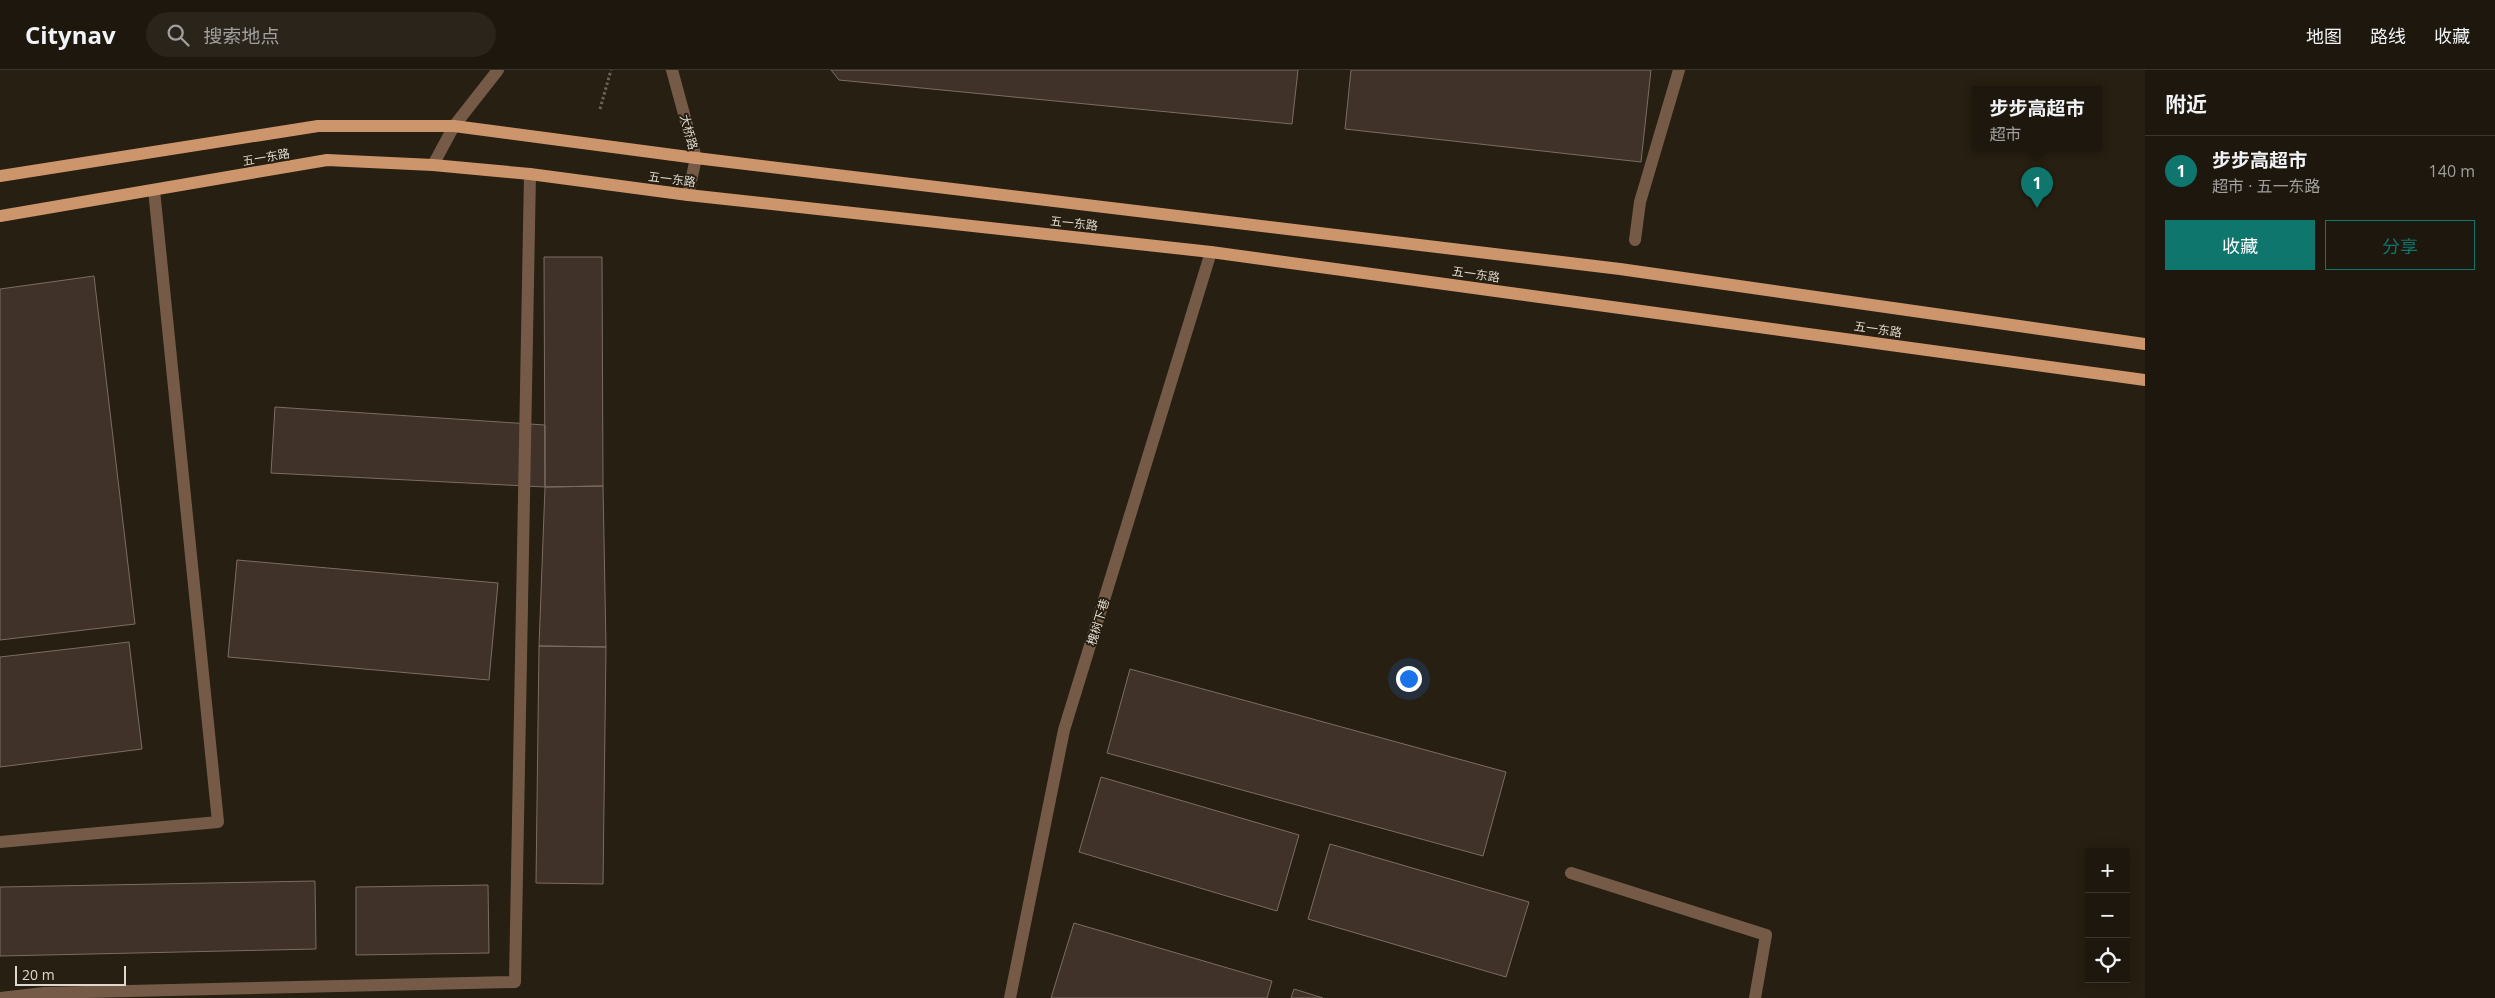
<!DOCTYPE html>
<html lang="zh">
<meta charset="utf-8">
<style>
:root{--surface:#1d170d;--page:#2a241b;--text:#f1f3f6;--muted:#a09f9d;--line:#3b362e;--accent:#0f766e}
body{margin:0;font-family:"Open Sans","Noto Sans SC",sans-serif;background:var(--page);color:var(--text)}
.controls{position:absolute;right:15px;bottom:15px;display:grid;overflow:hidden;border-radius:0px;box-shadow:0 2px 12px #0003}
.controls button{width:45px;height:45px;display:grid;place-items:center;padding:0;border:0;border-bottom:1px solid var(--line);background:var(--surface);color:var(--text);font:25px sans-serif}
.scale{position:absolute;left:15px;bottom:12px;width:111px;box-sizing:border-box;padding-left:5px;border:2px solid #ded9d0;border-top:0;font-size:14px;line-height:18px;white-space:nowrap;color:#ded9d0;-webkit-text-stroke:4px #271f11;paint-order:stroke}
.you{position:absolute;left:1408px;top:608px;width:18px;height:18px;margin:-12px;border:4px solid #fff;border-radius:50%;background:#1a73e8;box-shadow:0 0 0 8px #1a73e833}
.badge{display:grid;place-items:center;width:32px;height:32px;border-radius:50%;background:var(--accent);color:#fff;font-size:16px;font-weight:700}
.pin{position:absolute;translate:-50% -41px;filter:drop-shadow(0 1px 2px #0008)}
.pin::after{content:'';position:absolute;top:26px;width:18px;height:15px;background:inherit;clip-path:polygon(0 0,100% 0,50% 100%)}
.popup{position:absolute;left:1972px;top:16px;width:130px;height:65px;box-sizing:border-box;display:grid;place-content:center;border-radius:0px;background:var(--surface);filter:drop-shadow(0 1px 4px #0005);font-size:16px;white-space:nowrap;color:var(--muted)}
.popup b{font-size:19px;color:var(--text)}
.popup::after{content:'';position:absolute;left:50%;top:100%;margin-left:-10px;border:10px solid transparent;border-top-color:var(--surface)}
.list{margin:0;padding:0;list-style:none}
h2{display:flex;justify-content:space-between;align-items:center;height:65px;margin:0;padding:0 20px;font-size:21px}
h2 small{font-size:16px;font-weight:400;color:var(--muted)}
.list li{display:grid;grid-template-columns:32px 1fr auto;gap:15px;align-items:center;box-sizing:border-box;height:70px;padding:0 20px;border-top:1px solid var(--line)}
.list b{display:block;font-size:19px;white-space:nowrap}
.list p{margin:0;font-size:16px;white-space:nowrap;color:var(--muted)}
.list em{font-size:16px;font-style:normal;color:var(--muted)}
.actions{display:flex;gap:10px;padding:15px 20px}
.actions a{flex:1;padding:11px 0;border:1px solid var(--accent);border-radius:0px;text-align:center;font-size:18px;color:var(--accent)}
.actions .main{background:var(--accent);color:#fff}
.icon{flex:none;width:28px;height:28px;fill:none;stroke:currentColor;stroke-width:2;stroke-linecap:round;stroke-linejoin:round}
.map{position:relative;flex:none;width:2145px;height:928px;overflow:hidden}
header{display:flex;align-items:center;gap:30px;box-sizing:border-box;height:70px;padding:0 25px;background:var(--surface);border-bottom:1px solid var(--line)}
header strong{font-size:24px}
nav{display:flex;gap:28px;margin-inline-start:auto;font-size:18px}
.search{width:350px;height:45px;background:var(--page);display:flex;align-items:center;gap:12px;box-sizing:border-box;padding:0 18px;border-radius:28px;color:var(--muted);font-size:19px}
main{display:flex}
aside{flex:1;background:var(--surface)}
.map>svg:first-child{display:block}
</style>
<header>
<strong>Citynav</strong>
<div class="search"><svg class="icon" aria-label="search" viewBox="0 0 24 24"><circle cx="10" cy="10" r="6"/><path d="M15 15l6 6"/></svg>搜索地点</div>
<nav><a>地图</a><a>路线</a><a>收藏</a></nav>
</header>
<main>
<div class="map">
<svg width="2145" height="928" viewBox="0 0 2145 928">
<rect width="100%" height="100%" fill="#271f11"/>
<!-- building -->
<path fill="#403228" stroke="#7d6c61" d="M831,0H1298L1292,54L839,10Z
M1351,0H1651L1641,92L1345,59Z
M544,187H602L603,416L545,417Z
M94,206L135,554L0,570V219Z
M275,337L545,355V417L271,403Z
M603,416L606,577L539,576L545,417Z
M237,490L498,513L489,610L228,587Z
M129,572L142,679L0,697V587Z
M539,576L606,577L603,814L536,813Z
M1130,599L1506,702L1483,786L1107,683Z
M1101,707L1299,765L1277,841L1079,782Z
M1330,774L1529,832L1506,907L1308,849Z
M315,811L316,879L0,886V817Z
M488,815L489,883L356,885V817Z
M1074,853L1272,911L1267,928H1051Z
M1294,919L1323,928H1291Z"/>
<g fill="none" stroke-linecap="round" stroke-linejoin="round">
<!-- path -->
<path stroke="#6b6458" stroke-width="3" stroke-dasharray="2.5 2.5" stroke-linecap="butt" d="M600,39L611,0"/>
<!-- minor -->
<path stroke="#755b47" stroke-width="12" d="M672,0L696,88L688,125
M433,95L454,56L498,0
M1635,170L1640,132L1679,0
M0,772L218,752L154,120
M1571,803L1766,865L1755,928
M0,928L44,923L515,912L530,104
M1010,928L1064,660L1211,182"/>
<!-- major -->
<path stroke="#cc956c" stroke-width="12" d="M0,106L318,56H454L696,88L1620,199L2145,274
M0,146L327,90L433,95L530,104L688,125L1211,182L2145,310"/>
</g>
<g text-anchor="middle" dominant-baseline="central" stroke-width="4" stroke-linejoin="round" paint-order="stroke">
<!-- street labels -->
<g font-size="12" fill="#ded9d0" stroke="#271f11">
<text transform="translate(689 62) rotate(75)">大桥路</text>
<text transform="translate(266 87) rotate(-10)">五一东路</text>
<text transform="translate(672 109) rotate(7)">五一东路</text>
<text transform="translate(1074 153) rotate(6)">五一东路</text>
<text transform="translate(1476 204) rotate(8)">五一东路</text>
<text transform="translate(1878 259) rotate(8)">五一东路</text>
<text transform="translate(1098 552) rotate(-73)">槐树下巷</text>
</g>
</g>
</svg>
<div class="controls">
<button>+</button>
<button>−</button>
<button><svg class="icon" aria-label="locate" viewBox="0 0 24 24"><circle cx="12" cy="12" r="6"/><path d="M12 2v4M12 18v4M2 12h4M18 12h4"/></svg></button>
</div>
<div class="scale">20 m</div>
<div class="you"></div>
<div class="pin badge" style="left:2037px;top:138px">1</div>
<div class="popup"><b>步步高超市</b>超市</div>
</div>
<aside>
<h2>附近<small></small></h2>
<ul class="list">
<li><span class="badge">1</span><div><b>步步高超市</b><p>超市 · 五一东路</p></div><em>140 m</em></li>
</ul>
<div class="actions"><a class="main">收藏</a><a>分享</a></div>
</aside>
</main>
